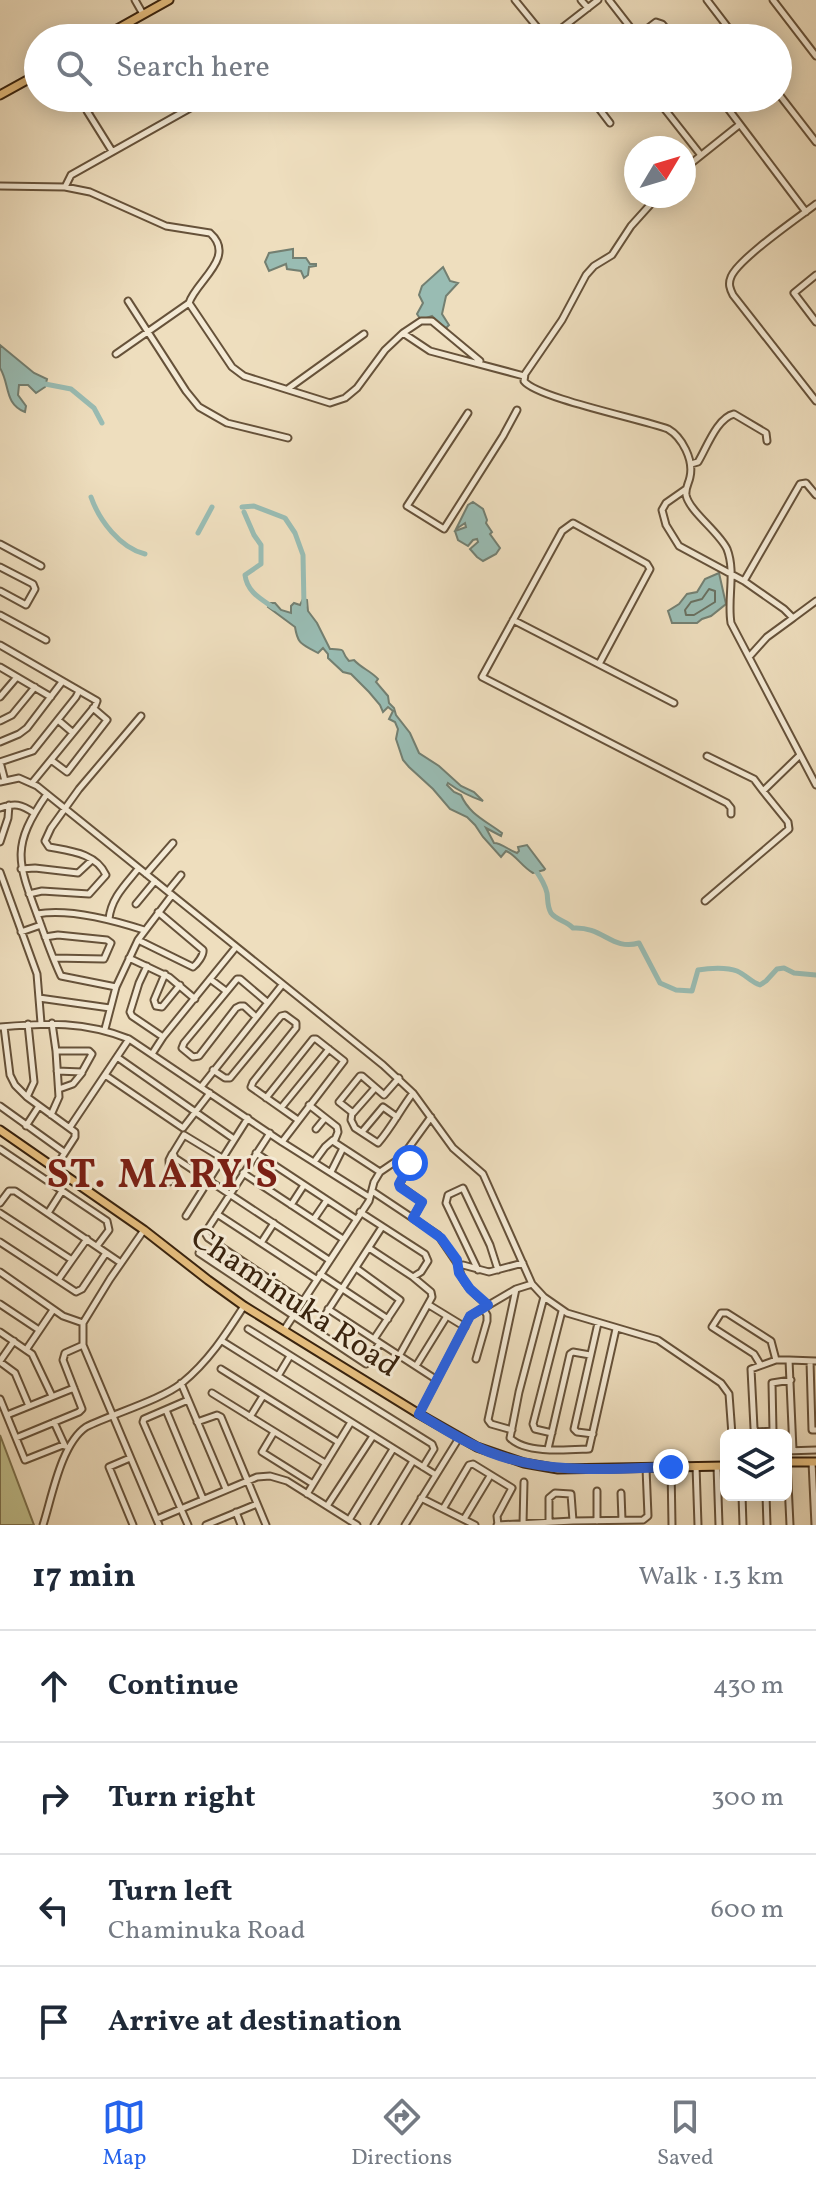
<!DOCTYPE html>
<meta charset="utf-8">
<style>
:root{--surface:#fff;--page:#f6f6f7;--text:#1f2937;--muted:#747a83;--line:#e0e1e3;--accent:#2563eb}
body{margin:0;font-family:Vollkorn,serif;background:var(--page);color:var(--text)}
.controls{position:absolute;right:24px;bottom:24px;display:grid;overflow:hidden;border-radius:12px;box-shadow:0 4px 20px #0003}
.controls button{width:72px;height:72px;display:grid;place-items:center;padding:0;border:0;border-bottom:2px solid var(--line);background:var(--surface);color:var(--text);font:40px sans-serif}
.compass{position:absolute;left:624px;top:136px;width:72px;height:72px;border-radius:50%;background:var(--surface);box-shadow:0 4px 20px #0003;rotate:52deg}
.stop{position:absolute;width:24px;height:24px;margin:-18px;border:6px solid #2563eb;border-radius:50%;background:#fff}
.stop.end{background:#2563eb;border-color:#fff;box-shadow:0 2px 8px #0008}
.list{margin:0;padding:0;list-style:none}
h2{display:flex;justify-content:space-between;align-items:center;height:104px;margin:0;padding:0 32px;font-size:34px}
h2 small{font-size:26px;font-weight:400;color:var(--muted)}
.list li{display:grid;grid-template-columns:52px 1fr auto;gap:24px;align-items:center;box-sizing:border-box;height:112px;padding:0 32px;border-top:2px solid var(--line)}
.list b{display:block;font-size:30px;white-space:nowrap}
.list p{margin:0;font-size:26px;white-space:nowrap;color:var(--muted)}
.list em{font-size:26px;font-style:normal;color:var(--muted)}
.icon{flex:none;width:44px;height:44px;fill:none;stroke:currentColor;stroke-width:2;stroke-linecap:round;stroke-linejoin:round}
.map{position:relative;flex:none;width:816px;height:1525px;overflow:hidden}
.search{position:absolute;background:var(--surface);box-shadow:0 4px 20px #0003;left:24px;right:24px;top:24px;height:88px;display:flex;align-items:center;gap:20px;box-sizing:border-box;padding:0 28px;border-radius:44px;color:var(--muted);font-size:30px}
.sheet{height:552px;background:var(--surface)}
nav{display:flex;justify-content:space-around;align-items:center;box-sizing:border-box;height:112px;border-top:2px solid var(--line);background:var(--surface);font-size:22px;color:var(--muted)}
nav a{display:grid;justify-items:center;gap:4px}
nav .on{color:var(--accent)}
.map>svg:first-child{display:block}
</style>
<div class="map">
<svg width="816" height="1525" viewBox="0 0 816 1525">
<rect width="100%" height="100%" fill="#eedebe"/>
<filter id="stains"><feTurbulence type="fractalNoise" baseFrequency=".0025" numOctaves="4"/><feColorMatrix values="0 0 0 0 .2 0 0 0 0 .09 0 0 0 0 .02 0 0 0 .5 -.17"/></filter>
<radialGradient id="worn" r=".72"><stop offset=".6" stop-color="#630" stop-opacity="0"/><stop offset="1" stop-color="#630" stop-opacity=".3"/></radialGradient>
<!-- green -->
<path fill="#c0bf8c" stroke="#7c714d" stroke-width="2" d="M0,1435L34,1525H0Z"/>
<!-- water -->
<path fill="#99bcb3" stroke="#737f71" stroke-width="2" d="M293,249V258H306L310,264H316V266L309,267L308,275L304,278L301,271L287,269L286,264L269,271L265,262L269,253Z
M443,267L450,281L458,283L446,296L442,314L449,325L445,329L432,316L421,320L417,314L423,303L419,295L422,286Z
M0,345L34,373L47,379L45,387L36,393L28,385H19L18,395L26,406L25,412C4,404 10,384 0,368Z
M473,502L483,509L487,520L486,523L492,532L490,534L500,548L496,554L483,561L477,557L470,549L478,542L477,539L473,540L468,546L458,540L455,531L466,527L465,523L456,529L468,505Z
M719,573L726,604L711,616L702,619L697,623H672L668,611L679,604L687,594L697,592L705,579Z
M303,599L307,600L308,611L317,623L330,649C350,650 338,649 349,661L354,660C361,668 371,671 378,679L376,682L388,696L389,703L394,708L396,715L410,733L419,753L439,766L461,786L474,792L483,801C471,797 459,791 448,783L447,785L454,792L461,795C469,814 486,821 502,833L501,836L486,828L494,843C502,843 508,850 517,853L519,851L518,847L527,845L545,869L544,870L533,873C522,867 515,854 506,851L501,857L483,837L475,825L467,817L450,809L433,789L409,767L403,760L396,739L398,729L395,722L389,719L393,711L388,707L383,712L380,705L369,692L351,674L343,672L328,658V654L323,648L318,653C303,644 298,646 295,627L268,607L270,603H275L281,610L291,613V606L294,603L300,605Z"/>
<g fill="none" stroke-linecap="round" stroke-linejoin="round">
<!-- shore -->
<path stroke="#697060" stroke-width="2" d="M709,589L715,591V602L694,615H686L685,610L691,602L702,599Z"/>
<!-- river -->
<path stroke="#99bcb3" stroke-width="5" d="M40,383L71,389L94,408L102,423
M91,497C99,520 120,548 145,554
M242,507L254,506L285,518L295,533L303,555L304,606
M244,512L254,535L261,545V564L245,575C247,592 261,599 274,608
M198,533L212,507
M534,868C539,875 545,884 547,893C548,899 547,906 551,913C556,920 567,921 573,928C603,926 612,951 639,943L660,983L676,990L692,991L698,970C709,968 727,967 737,971C746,975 751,982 760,985L766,981L777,969L784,968L794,973L816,975"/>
<defs>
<path id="minor" d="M135,0L143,14
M515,0L546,38
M581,0L588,8
M609,0L637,36
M707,0L736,38
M773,0L816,56
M549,38L598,0
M635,38L656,22L662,24L674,38
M778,93L816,142
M109,98L87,111L112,151
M591,98L610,123
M656,98L700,154
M720,98L806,212
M684,169L739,125
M0,186L65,187L90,192L166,226L210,233C237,257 196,281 189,303L232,367L244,376L330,403L345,398L357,388L385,350L403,333L430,351L524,376
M65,187L71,175L208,98
M658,196L631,226L612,255L594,266L586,275L562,320L525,374L524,381C537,398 641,419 668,429C682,437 694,460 690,477C689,483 685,488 686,495C689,511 719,532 727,549C736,572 727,599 731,623L816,785
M816,204C798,218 738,259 731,277C728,284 730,289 733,295L816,401
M816,275L794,293L816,322
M128,301L186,391L199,407L227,423L288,438
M403,333L421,321H432L480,361
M116,354L189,303
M289,388L364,334
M468,413L407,506L444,529L503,436L517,410
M691,464L698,462C707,447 717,418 734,414L766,433L767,441
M686,489L666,503L662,510L666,525L679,546L744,581L784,609L793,618L816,601
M0,544L41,566
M0,567L33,584L35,589L26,605L0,591
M744,581L800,484L806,483L816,495
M0,615L46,640
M513,620L674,703
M0,645L97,701L95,706L32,783
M749,657L767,637L793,618
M599,664L650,569L647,564L573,523L562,531L482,677L727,803L731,808V814
M0,667L51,697
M0,697L17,677
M58,720L72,732
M0,721L12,715L35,687
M0,742L19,734L27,728L62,682
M707,756L754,779L763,791
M51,760L67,772L107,720L93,708
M0,762L33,751L76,697L79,691
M0,762L5,781
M0,782L19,778L37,786L383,1065L413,1093L453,1148L483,1174L532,1284L516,1289L470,1316L419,1414
M47,794C11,846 17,861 38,917C45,936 52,957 61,976L116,987
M0,808C15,803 21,804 34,813
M0,842L8,818L9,805
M21,869L35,868L78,873L92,860
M0,872L37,974L41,1023
M146,874L173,843
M168,891L181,875
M29,894L42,891L89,894L106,875C96,853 70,851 49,847L45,841L51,828L79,789L141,716
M705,901L789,829L788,822L763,791L799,756
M136,904L155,881
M37,914C70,908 113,920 144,930
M109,919C111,898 126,884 138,869
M21,932L41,925
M45,937L58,935L107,940L111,943L104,959L54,958
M138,940L193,967C197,964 204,955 203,950L158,912
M129,958L169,977L195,999
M147,966L139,983L130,1012L132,1016L163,1037
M165,974L154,1000L156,1006L162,1007L180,985
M210,979L226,991
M39,998L110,1008
M256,1017L244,1006H240L236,1008L199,1056L193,1057L182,1048L184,1043L237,979H240L267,1002
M0,1027C47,1023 84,1021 129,1039L282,1142L369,1197
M4,1027L10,1075L15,1085L27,1097L75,1132V1137L55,1168
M105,1029L116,987L138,940L172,895
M56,1051H89L92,1054L82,1072L57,1071
M152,1054L163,1037L236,947
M117,1057L234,1139
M213,1070L225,1078H230L281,1016L285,1015L296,1023V1028L253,1082L251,1087L298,1120
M105,1075L183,1128L210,1093
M201,1087L282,985
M375,1088L353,1113L339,1102L360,1076H362L384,1095L399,1078
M59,1089L73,1084L82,1073
M27,1097L34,1082L28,1024
M266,1098L313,1039H316L344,1061L282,1142
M309,1105L337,1127L338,1132L334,1142L380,1172
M0,1106L64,1152
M281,1108L329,1049
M352,1113L351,1120L355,1128L378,1143C392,1127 400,1110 413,1093
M51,1115L59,1097L56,1051L52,1023
M26,1126L39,1106
M70,1127L129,1039
M316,1129L325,1118
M362,1132L383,1107L397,1117
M270,1133L205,1233L208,1238L302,1301
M0,1149L107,1221L109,1230L97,1246
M256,1153L356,1219
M402,1157L410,1165L400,1183V1186L422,1202L413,1218
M222,1158L184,1135L173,1153L175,1158L329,1260
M314,1162L325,1147L333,1140
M331,1172L343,1148
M243,1173L343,1239
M170,1182L169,1160L172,1154
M372,1191L438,1235L459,1266
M0,1203L9,1191H15L121,1263
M291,1205L304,1185
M360,1212L425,1254L428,1261L421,1272L413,1277L369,1248
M0,1213L72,1260L87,1239
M48,1213L62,1191
M217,1214L316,1279
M186,1216L248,1118
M314,1219L327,1200
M144,1230L110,1279L83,1323V1345L159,1525
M0,1242L76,1292L82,1289L106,1253
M261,1243L274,1223
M199,1253L366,1364L380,1343L328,1309
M356,1268L400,1300L374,1339
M478,1270L446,1203L448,1195L463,1188L490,1245L498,1270
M0,1272L63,1316L83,1323
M320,1274L388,1319
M58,1280L72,1260
M532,1284L544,1297L519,1392L510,1438C526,1454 567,1450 589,1449L616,1329
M544,1297L567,1313L658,1340L721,1383L729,1394L732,1435
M0,1304L39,1330
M429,1305L465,1327
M488,1305C475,1295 460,1282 459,1266L463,1265L489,1272L523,1263
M248,1329L432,1444L434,1449L423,1467
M316,1329L382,1227
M284,1330L369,1201L374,1182L380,1172L402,1157L431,1117
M0,1332L32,1354L52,1396
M222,1341L436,1475
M380,1343L437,1380
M26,1350L53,1310
M399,1356L432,1297L431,1292L413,1277
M476,1359L487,1321V1315L483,1308
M789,1360H776L751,1369L754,1428L756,1432L773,1431L772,1383L791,1380
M0,1361L14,1341
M810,1361L812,1430H816
M0,1362L15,1373L29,1406
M760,1364L754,1354L712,1327L721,1313H727L771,1341L776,1360
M416,1366L447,1316
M221,1369L338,1442
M278,1376L290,1356
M181,1383L226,1489
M212,1393L325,1463
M0,1399L25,1460L63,1445
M166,1410L203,1499
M7,1415L74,1388
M250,1417L263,1396
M54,1422L65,1446
M197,1422L217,1415L221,1417L266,1525
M512,1430L491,1424L488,1420L516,1289
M274,1432L262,1452L313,1484
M552,1433L535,1429L533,1424L562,1311
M593,1434L577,1432L574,1429L598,1323
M16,1438L79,1412L82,1409L63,1360L65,1353L83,1345
M548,1449L570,1354L573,1352L590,1355
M793,1450L789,1360L816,1361
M786,1451L816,1450
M130,1458L109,1467L133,1525
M787,1462L790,1525
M812,1462L815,1525
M696,1466L698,1525
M717,1466L719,1525
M671,1467L672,1525
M621,1493L622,1520
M307,1494L351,1422
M742,1495L743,1525
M766,1495L767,1525
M421,1498L475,1525
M327,1506L373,1436
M443,1509L469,1465L473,1464L512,1488L497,1516L498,1525
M236,1512L241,1525
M157,1519L257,1477L270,1476L287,1481L357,1525
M464,1519L490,1476
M349,1520L393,1449
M597,1521V1491
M549,1522V1498L555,1493L571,1494L573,1521
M523,1524L524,1482
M43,1525C52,1497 61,1444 86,1427C112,1414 161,1400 182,1383C209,1361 226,1334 244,1306
M188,1525L143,1422L144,1419L188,1400
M206,1525L257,1504
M374,1525L413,1461
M405,1525L459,1438
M497,1525L573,1521L643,1520L648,1516L646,1468"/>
<path id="major" d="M101,38L169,0
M0,95L38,74
M0,1130L144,1230L208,1280L244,1306L419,1414L477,1447L524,1463L558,1469L726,1466
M786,1462H816"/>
</defs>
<!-- minor casing -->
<use href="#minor" stroke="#66523a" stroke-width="9"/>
<!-- major casing -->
<use href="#major" stroke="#39230e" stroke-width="11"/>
<!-- minor -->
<use href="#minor" stroke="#f4ead5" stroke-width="5"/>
<!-- major -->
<use href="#major" stroke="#e7bf7f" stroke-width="7"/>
</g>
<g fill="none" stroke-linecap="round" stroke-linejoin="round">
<!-- route -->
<path stroke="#2563eb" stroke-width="10" d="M410,1163L399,1184L400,1187L422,1202L413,1218L441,1238L457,1260L459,1273L470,1289L488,1305L470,1316L419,1414C442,1428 464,1442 489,1452C548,1475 610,1469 671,1467"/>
</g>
<g text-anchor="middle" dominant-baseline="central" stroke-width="6" stroke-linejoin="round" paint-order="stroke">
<!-- street labels -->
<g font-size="32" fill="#39230e" stroke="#f4ead5">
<text transform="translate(294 1303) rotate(34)">Chaminuka Road</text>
</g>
<!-- district labels -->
<g font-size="40" font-weight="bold" letter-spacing="2" fill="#7a1f14" stroke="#f4ead5">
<text x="163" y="1177">ST. MARY'S</text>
</g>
</g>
<rect width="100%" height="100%" filter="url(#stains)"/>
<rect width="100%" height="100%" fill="url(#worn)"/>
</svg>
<div class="controls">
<button><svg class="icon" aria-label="layers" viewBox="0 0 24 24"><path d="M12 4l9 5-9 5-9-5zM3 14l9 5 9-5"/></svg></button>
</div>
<svg class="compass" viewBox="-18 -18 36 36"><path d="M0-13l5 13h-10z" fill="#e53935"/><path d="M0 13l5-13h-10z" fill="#747a83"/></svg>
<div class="stop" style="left:410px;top:1163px"></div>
<div class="stop end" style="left:671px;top:1467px"></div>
<div class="search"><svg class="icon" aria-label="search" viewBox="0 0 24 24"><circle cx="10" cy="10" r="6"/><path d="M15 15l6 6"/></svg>Search here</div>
</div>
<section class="sheet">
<h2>17 min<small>Walk · 1.3 km</small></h2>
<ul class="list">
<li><svg class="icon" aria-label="ahead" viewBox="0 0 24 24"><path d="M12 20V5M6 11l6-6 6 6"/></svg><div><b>Continue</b></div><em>430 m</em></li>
<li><svg class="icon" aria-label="right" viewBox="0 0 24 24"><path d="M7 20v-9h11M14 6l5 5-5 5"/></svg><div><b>Turn right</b></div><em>300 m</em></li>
<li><svg class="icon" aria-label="left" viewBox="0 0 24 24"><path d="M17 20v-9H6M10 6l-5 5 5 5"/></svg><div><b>Turn left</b><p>Chaminuka Road</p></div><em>600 m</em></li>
<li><svg class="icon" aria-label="arrive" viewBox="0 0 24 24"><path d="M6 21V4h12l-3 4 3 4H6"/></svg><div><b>Arrive at destination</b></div></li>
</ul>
</section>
<nav>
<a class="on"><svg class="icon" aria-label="map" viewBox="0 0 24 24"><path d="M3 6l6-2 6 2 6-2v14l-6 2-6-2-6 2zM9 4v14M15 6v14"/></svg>Map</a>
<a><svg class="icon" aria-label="directions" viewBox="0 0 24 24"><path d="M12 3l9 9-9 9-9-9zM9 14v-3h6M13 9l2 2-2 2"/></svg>Directions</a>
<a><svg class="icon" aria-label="saved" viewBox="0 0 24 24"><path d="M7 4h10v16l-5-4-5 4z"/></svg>Saved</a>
</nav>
